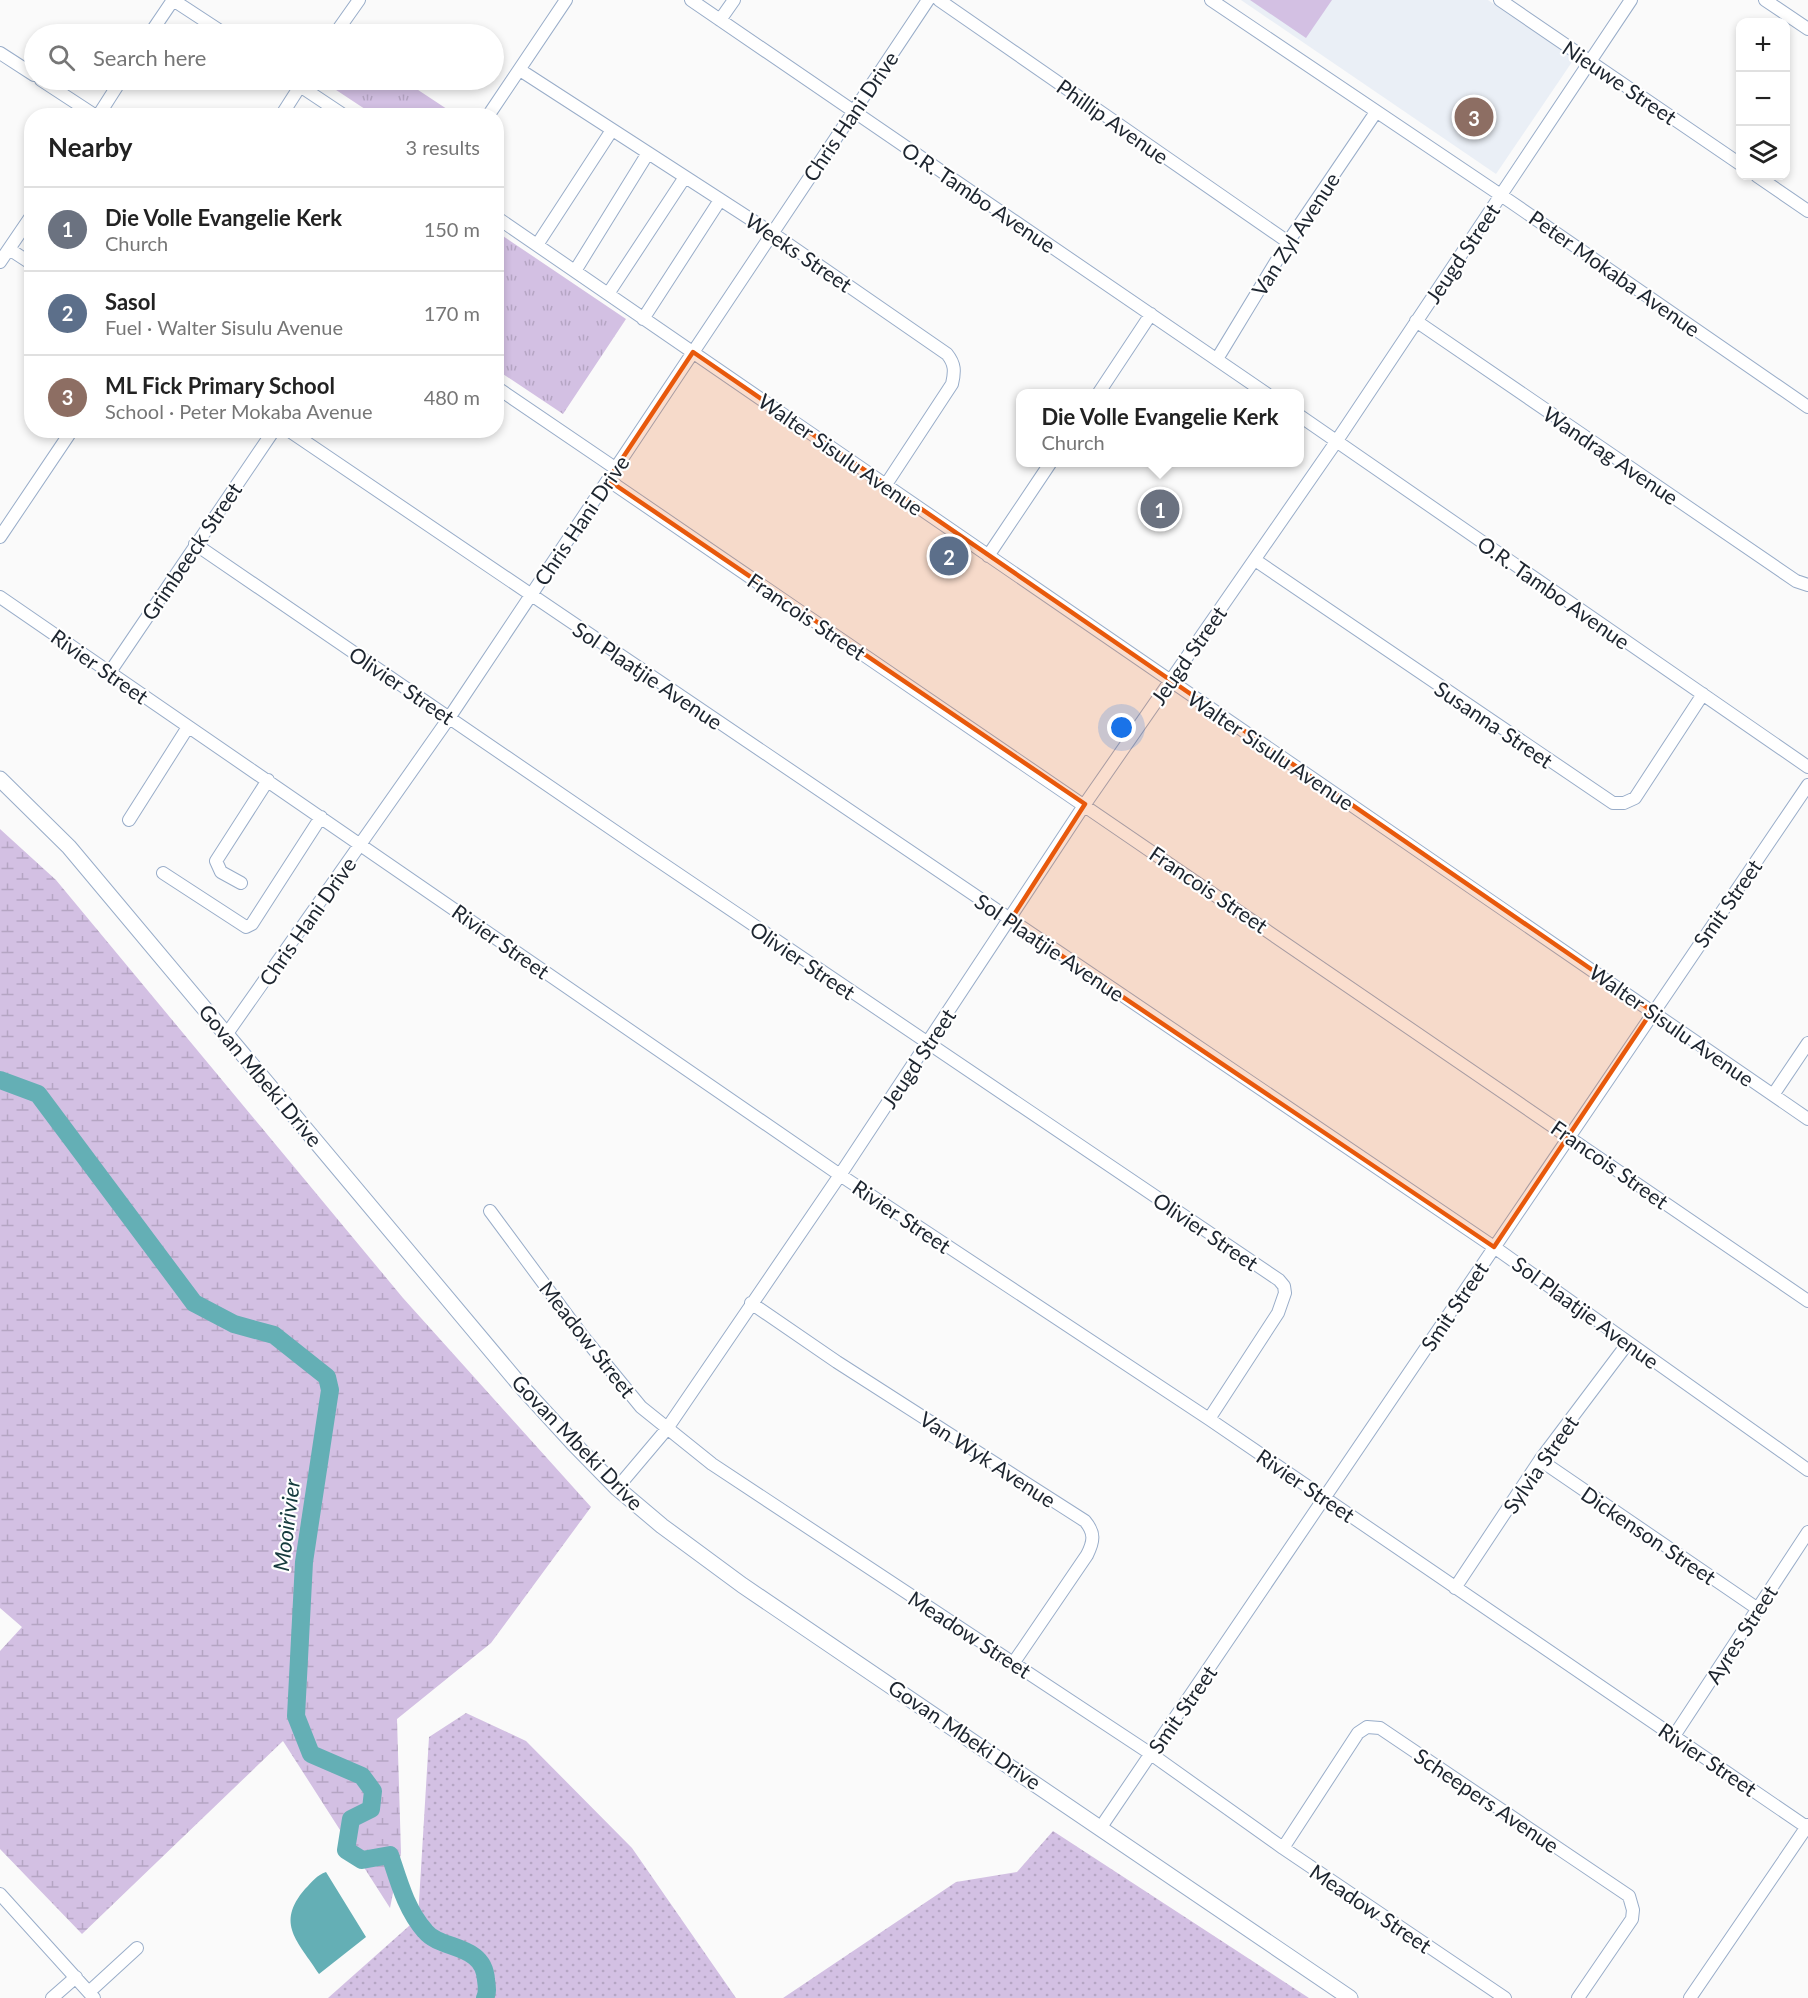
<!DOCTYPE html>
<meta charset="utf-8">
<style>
:root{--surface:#fff;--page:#f6f6f6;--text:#222;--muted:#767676;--line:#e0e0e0;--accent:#ea580c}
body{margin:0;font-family:Lato,sans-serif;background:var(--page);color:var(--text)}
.controls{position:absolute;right:18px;top:18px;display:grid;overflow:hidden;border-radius:12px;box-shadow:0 3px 9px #0003}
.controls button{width:54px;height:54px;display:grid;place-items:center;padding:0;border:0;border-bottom:2px solid var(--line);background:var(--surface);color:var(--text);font:30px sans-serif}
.you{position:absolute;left:1122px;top:728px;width:21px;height:21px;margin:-15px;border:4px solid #fff;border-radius:50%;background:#1a73e8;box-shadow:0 0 0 9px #1a73e833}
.badge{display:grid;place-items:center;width:39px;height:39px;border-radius:50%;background:var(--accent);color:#fff;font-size:20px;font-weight:700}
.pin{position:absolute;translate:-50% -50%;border:3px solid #fff;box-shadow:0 2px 6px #0006}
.popup{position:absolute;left:1016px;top:389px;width:288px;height:78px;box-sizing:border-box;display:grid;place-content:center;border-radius:12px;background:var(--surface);filter:drop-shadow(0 2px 4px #0005);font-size:20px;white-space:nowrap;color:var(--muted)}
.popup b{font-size:22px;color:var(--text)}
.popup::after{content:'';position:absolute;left:50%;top:100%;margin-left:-12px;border:12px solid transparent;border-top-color:var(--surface)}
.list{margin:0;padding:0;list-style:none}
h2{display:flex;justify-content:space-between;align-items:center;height:78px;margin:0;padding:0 24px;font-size:26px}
h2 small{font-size:20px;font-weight:400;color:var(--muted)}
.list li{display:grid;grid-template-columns:39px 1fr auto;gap:18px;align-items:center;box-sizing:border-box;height:84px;padding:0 24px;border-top:2px solid var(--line)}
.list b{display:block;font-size:22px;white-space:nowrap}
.list p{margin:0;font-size:20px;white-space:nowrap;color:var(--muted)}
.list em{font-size:20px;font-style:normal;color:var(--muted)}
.icon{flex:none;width:33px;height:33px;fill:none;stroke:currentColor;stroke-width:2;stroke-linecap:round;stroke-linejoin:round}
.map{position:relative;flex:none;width:1808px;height:1998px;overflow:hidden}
.search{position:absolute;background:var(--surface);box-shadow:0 3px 9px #0003;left:24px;top:24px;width:480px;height:66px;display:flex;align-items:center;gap:15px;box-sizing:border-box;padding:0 21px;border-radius:33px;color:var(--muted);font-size:22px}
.panel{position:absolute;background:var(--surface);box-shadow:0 3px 9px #0003;left:24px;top:108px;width:480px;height:330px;border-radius:24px}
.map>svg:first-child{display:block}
</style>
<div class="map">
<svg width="1808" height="1998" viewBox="0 0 1808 1998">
<defs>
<pattern id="grass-dots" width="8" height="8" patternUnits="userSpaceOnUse" patternTransform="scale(1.5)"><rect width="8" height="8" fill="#d3c0e3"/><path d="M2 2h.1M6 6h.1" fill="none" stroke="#b5a5c3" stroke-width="1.8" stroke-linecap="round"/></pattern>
<pattern id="wetland-marsh" width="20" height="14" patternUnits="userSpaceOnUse" patternTransform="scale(1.5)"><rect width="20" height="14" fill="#d3c0e3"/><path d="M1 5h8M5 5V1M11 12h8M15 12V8" fill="none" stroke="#b5a5c3"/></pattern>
<pattern id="park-tufts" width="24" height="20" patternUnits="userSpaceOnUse" patternTransform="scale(1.5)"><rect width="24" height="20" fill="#d3c0e3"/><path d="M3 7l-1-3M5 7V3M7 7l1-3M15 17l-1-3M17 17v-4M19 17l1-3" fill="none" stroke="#b5a5c3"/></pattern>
</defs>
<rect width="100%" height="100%" fill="#fafafa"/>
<!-- built -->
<path fill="#eaeff6" d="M1241,0H1488L1574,59L1496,174Z"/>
<!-- grass -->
<path fill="url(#grass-dots)" d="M466,1713L526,1741L632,1848L736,1998H328L418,1918L429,1737Z
M1053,1831L1309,1998H783L956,1882L1017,1872Z"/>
<!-- wetland -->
<path fill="url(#wetland-marsh)" d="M0,829L56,880L403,1298L591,1507L491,1643L397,1719L401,1853L390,1908L283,1741L82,1934L0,1849V1651L22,1627L0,1608Z"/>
<!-- park -->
<path fill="url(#park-tufts)" d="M330,80H403L456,115H374L327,84Z
M497,232L626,319L563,414L497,370Z"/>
<!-- pitch -->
<path fill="#d3c0e3" d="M1250,0H1332L1306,38Z"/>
<!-- water -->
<path fill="#64afb5" d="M326,1872L366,1937L319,1974C298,1941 275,1924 305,1889C312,1882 317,1875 326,1872Z"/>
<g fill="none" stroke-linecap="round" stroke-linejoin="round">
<!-- river -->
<path stroke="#64afb5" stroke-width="18" d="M0,1080L38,1094L194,1303L234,1324L274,1335L327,1377L330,1390L304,1562L296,1716L311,1754L362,1776L373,1791L371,1809L351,1819L346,1850L362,1860L390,1855C399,1882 406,1909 425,1931C441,1951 484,1943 486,1980C487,1987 488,1992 485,1998"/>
<defs>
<path id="minor" d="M173,0L225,34
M691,0L1267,394
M939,0L1288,242
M1211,0L1511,202L1808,407
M1500,0L1740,164
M1765,0L1808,29
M720,20L734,0
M150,34L173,0
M335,34L359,0
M0,53L34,75
M520,70L772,233L947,354C955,364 955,371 952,384L885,486
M41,80L96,116
M291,80L345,116
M98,116L121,80
M281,116L304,80
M488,116L566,0
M1757,176L1808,211
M496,217L1808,1119
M537,245L612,130
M9,249L32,264
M0,262L32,215
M575,271L648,153
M608,294L685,177
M643,319L720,200
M1416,321L1796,581L1808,585
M1217,359L1288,242L1376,112
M496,387L615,468
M1098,394L1151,314
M1300,416L1808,767
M288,430L1494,1247L1808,1470
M608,480L1808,1301
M0,537L72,430
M195,544L641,849L1279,1280L1284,1286L1285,1293L1278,1313L1209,1419
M988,556L1051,462
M1255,560L1613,803H1624L1635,798L1703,694
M0,597L840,1175L1209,1419L1808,1828
M110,672L274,430
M129,820L188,727
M163,873L246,927L252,924L261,910L321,817
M241,883L221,872L216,861L268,780
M226,1035L449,718L928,0
M1773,1095L1808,1043
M490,1211L581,1334L641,1407L712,1464L1151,1754L1283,1848L1505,1998
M751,1303L837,1362L1085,1521C1095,1533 1094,1541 1087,1555L1014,1662
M1540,1460L1758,1609
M617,1488L666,1430L840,1175L1085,804L1336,442L1631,0
M1455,1588L1540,1460L1628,1343
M1674,1736L1808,1532
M1101,1827L1808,785
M1283,1848L1358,1733L1367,1727L1380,1728L1629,1896L1633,1910L1632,1919L1578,1998
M0,1894L94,1998
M89,1992L137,1948
M52,1998L76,1977
M1690,1998L1808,1825"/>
<path id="major" d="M0,779L69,847L520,1385L573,1443L617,1488L662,1526L742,1585L1350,1998"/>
</defs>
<!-- minor casing -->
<use href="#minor" stroke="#99adc9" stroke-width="14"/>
<!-- major casing -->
<use href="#major" stroke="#99adc9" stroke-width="17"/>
<!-- minor -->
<use href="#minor" stroke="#fff" stroke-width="12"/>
<!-- major -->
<use href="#major" stroke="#fff" stroke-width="15"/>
</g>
<!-- marked area -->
<path fill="#e8590c" fill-opacity="0.2" stroke="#e8590c" stroke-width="4.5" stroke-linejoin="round" d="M693,352L1652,1011L1494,1247L1010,921L1085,804L608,480Z"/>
<g text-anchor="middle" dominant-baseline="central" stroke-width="4.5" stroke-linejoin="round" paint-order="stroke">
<!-- street labels -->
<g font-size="21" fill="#1d252f" stroke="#fff">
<text transform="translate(1620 82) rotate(34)">Nieuwe Street</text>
<text transform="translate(850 116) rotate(-56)">Chris Hani Drive</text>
<text transform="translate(1113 121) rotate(35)">Phillip Avenue</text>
<text transform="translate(979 197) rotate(34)">O.R. Tambo Avenue</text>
<text transform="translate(1295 234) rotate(-57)">Van Zyl Avenue</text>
<text transform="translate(799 252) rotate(34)">Weeks Street</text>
<text transform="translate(1462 253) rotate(-56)">Jeugd Street</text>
<text transform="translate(1615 273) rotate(35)">Peter Mokaba Avenue</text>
<text transform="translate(841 454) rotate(35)">Walter Sisulu Avenue</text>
<text transform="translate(1611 455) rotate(34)">Wandrag Avenue</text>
<text transform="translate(581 520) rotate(-56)">Chris Hani Drive</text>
<text transform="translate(191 551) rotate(-56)">Grimbeeck Street</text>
<text transform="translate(1554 592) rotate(35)">O.R. Tambo Avenue</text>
<text transform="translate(807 616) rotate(34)">Francois Street</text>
<text transform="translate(1188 655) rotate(-55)">Jeugd Street</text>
<text transform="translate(100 666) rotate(35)">Rivier Street</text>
<text transform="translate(648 675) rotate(34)">Sol Plaatjie Avenue</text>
<text transform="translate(402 685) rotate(34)">Olivier Street</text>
<text transform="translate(1494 724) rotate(34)">Susanna Street</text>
<text transform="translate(1271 750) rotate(34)">Walter Sisulu Avenue</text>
<text transform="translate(1209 889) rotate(34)">Francois Street</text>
<text transform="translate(1727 903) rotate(-55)">Smit Street</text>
<text transform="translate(307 921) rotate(-55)">Chris Hani Drive</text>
<text transform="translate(501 941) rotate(35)">Rivier Street</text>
<text transform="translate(1050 947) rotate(34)">Sol Plaatjie Avenue</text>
<text transform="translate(803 960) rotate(34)">Olivier Street</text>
<text transform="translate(1672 1025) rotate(35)">Walter Sisulu Avenue</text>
<text transform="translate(918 1058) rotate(-56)">Jeugd Street</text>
<text transform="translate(261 1075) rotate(50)">Govan Mbeki Drive</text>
<text transform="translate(1610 1164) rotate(35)">Francois Street</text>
<text transform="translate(902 1216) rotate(34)">Rivier Street</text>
<text transform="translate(1206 1231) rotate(34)">Olivier Street</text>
<text transform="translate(1454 1306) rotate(-56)">Smit Street</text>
<text transform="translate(1586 1312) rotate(36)">Sol Plaatjie Avenue</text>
<text transform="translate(588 1339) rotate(52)">Meadow Street</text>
<text transform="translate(578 1442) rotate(46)">Govan Mbeki Drive</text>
<text transform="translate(988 1459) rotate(33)">Van Wyk Avenue</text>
<text transform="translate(1540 1464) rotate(-55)">Sylvia Street</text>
<text transform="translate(1306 1485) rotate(34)">Rivier Street</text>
<text transform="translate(1649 1535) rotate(34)">Dickenson Street</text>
<text transform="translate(970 1634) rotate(33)">Meadow Street</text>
<text transform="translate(1741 1634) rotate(-57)">Ayres Street</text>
<text transform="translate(1182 1709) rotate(-55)">Smit Street</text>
<text transform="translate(965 1734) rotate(34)">Govan Mbeki Drive</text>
<text transform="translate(1708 1759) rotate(34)">Rivier Street</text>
<text transform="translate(1487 1800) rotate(34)">Scheepers Avenue</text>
<text transform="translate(1371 1908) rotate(34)">Meadow Street</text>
</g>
<!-- water labels -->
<g font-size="22" font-style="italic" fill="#163b3e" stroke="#fff">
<text transform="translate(286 1525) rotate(-83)">Mooirivier</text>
</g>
</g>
</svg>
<div class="controls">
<button>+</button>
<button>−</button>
<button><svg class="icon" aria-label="layers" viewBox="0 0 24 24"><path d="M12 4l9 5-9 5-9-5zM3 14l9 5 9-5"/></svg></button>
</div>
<div class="you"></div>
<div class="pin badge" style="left:1160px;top:509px;background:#6b7280">1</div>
<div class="popup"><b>Die Volle Evangelie Kerk</b>Church</div>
<div class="pin badge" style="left:949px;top:556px;background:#5c6f8a">2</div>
<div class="pin badge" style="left:1474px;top:117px;background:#8d6e63">3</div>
<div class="search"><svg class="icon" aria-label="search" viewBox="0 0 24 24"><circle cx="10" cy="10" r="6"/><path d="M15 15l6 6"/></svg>Search here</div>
<section class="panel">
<h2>Nearby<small>3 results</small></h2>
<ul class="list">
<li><span class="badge" style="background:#6b7280">1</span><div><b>Die Volle Evangelie Kerk</b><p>Church</p></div><em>150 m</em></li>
<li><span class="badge" style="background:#5c6f8a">2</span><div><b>Sasol</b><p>Fuel · Walter Sisulu Avenue</p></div><em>170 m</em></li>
<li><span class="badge" style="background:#8d6e63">3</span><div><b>ML Fick Primary School</b><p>School · Peter Mokaba Avenue</p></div><em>480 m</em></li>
</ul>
</section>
</div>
